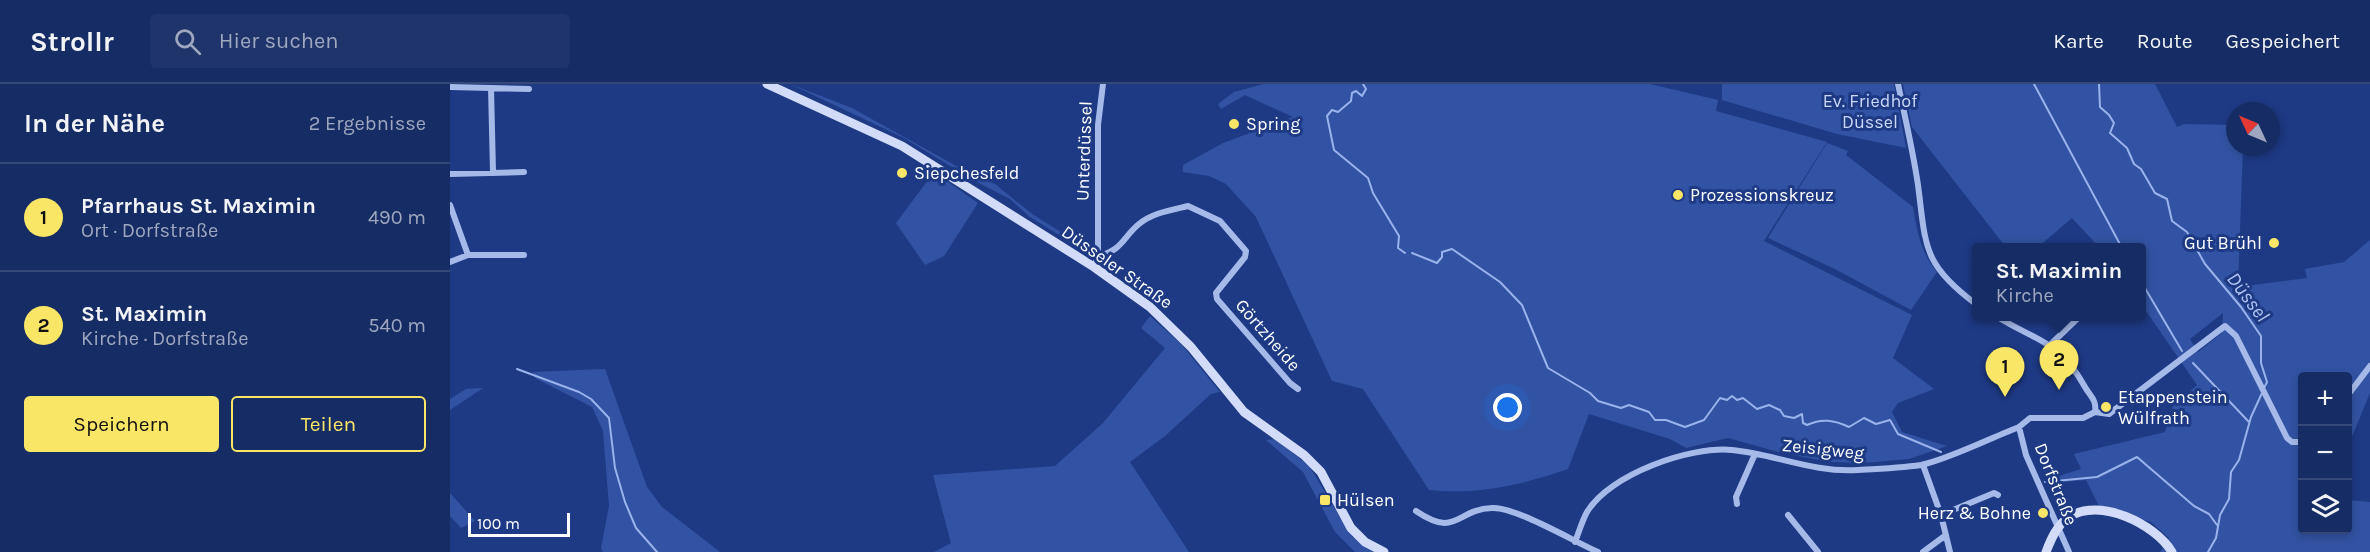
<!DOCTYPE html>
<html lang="de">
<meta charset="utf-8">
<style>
:root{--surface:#162c64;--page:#1f346a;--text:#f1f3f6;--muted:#9ea7bf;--line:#354878;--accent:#f9e666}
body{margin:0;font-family:Karla,sans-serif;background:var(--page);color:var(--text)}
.controls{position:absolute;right:18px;bottom:18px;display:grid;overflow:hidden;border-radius:6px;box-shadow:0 3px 9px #0003}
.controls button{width:54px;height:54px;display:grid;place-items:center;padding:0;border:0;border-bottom:2px solid var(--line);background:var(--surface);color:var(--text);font:30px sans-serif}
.compass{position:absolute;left:1776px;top:18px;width:54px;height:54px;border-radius:50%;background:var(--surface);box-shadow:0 3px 9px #0003;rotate:314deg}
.scale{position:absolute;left:18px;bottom:15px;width:102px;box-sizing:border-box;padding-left:6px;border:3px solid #fff;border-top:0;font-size:16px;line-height:21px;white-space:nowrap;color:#fff;-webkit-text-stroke:4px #1e3a85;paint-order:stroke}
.you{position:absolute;left:1058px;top:324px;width:21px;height:21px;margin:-15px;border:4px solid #fff;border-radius:50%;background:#1a73e8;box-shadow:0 0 0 9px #1a73e833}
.badge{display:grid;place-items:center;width:39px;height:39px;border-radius:50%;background:var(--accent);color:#111;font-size:20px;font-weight:700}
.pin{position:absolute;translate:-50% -50px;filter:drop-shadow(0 2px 3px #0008)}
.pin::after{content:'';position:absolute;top:32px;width:21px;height:18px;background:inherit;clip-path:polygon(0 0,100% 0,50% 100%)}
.popup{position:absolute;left:1522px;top:159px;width:174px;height:78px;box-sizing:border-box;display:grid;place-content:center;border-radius:6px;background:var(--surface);filter:drop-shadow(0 2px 4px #0005);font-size:20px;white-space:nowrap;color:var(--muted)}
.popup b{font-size:22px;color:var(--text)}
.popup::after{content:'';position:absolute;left:50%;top:100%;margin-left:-12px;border:12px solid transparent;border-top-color:var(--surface)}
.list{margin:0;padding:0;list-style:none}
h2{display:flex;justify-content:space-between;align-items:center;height:78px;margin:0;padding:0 24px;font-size:26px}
h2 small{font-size:20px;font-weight:400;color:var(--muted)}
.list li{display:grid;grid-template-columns:39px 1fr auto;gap:18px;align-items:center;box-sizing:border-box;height:108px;padding:0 24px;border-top:2px solid var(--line)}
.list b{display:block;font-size:22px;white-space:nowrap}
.list p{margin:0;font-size:20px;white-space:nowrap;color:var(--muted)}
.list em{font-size:20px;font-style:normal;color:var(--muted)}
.actions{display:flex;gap:12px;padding:18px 24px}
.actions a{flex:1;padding:14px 0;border:2px solid var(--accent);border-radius:6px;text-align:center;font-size:21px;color:var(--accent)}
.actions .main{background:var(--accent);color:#111}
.icon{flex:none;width:33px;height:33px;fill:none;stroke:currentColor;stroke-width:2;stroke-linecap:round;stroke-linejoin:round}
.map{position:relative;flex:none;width:1920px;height:468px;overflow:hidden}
header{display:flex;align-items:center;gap:36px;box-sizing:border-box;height:84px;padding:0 30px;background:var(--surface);border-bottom:2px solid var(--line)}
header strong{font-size:28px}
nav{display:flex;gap:33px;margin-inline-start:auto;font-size:21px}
.search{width:420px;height:54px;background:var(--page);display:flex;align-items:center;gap:15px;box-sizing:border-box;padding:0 21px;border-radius:6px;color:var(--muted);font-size:22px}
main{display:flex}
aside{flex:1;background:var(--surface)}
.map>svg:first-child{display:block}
</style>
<header>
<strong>Strollr</strong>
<div class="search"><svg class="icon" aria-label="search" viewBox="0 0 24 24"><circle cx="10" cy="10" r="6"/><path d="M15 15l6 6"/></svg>Hier suchen</div>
<nav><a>Karte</a><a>Route</a><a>Gespeichert</a></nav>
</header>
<main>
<aside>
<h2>In der Nähe<small>2 Ergebnisse</small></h2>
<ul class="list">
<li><span class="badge">1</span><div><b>Pfarrhaus St. Maximin</b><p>Ort · Dorfstraße</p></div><em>490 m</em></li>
<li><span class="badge">2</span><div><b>St. Maximin</b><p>Kirche · Dorfstraße</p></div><em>540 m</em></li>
</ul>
<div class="actions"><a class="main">Speichern</a><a>Teilen</a></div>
</aside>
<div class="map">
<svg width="1920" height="468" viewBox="0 0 1920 468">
<rect width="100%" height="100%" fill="#1e3a85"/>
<!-- green -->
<path fill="#3253a3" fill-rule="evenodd" d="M340,0L402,24L526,93L545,100L582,130L635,163L633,166L580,133L560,115L525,97L454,54Z
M814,0H1200L1268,16L1266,27L1377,58L1314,157L1462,231L1443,274L1484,305L1448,319L1442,328L1452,348L1497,362L1459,375L1414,379L1380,378L1332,369L1278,354L1236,364L1220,355L1139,330L1118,385C1071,401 1028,411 979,406L913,305L882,297L806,133L776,100L759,92L733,88V81L773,59L843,33L795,11L771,25L768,20L784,8Z
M1272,0H1444L1456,64L1387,50L1272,16Z
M1453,0H1705L1727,43L1735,40L1785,41V63H1793L1788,203L1857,194L1855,185L1894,178L1920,156V309L1898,362V292H1852V446H1898V416L1920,418V468H1710L1719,454L1701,438L1649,422L1636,396L1603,399V394L1631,385L1624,370L1715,348L1723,322L1747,301L1692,221V164L1649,163L1622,134L1588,163L1555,162L1462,43ZM1773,229L1772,249L1748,268L1740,255Z
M1377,59L1398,67L1396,71L1463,123C1467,147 1471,169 1487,188L1461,226L1385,185L1318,154Z
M484,88L528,119L494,172L475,181L446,139Z
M700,232L731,260L770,308L761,310L715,352L680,378L739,468H484L501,459L483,391L605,382L653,339L715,264L691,244Z
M155,285L197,403L212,423L270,468H153L151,464L159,422L153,347L142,323L85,294L83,288Z
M33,304L0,326V315L16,305Z
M825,355L859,382L902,452L926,468H905L885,448L853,388L816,356Z
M0,409L25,437L11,444L0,432Z"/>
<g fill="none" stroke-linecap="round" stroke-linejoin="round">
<!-- stream -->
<path stroke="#9ab3ec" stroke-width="2" d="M913,0L916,5L912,12L906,7L902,9L901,17L888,28L882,26L877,32L884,66L918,94L923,109L949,152L948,164L955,169
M1584,0L1672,164
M1649,0L1650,23L1659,31L1664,39L1660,49L1677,64L1684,80L1691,85L1705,109L1717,115L1722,137L1737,148L1755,180L1791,223L1811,252V279L1817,298L1814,304
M962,169L987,179L992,173V168L1002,165L1050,198L1072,221L1098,284L1140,309L1148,317L1171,324L1179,321L1199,328L1205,336H1216L1235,343L1254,336L1270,314L1277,316L1282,312L1287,316L1293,314L1307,325L1319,321L1330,326L1334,332L1344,334L1352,330L1353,339L1357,341C1372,334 1384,336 1399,343L1414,334L1426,340L1440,336L1448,350L1491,368
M1692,199L1732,267
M1743,279L1799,338
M67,285L129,308L141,315L159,334L165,384L175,418L186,444L207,468
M1595,398L1647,393L1687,373L1744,422L1759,430L1767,441
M1758,468L1766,454L1770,431L1779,415L1781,388L1789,376L1801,333L1812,309"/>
<!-- minor -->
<path stroke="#a6baea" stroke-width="6" d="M1448,0C1455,33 1463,67 1468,101C1476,162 1472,180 1526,220
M0,3L79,5
M41,4L43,88
M0,90L74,88
M0,121L18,171
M648,172V41L653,0
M0,178L18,171H74
M644,183L648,172C672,167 673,153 689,140C702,129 721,126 738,122L770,137L796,167L795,173L766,209L767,215L840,299L848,305
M1546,232C1589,259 1608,255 1635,303C1640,312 1647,316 1645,328
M1612,232L1619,241
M1600,261L1630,232
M1898,311L1920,282
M1645,328L1659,330L1775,242L1786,252L1837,354L1842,358H1852
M1569,343L1576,371L1619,468
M1473,381L1491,431L1500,468
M1287,420L1286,413L1305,370
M966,427C1007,455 1006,425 1042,424C1066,423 1123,457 1148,468
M1338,431L1368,468
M1491,431L1544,409L1548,411
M1125,458C1129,448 1132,437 1137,428C1160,390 1240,362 1282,366C1324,370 1363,389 1408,386C1428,385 1451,384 1471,381C1497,376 1543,353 1569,343L1580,334H1633L1645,328
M1473,468L1496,451"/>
<!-- secondary -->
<path stroke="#d2dcf8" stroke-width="9" d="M317,0L452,62L644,183L700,223L741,263L794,328L854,371L871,388L901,444L915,458L934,468
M1596,468C1601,455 1607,441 1619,433C1650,413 1705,440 1722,468"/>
</g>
<!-- markers -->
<g fill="#f9e666" stroke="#1e3a85" stroke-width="2">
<circle cx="784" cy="40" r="6"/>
<circle cx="452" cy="89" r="6"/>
<circle cx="1228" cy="111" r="6"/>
<circle cx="1824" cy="159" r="6"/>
<circle cx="1656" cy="323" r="6"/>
<rect x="869" y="410" width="12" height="12" rx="3"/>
<circle cx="1593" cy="429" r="6"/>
</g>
<g text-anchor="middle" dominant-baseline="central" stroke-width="6" stroke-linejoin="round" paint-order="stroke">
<!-- park labels -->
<g font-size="18" fill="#cbd8f8" stroke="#1e3a85">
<text x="1420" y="17">Ev. Friedhof<tspan x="1420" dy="21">Düssel</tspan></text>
</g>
<!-- poi labels -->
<g font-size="18" fill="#fff" stroke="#1e3a85" text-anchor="start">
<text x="796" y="40">Spring</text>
<text x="464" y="89">Siepchesfeld</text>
<text x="1240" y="111">Prozessionskreuz</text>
<text x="1812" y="159" text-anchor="end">Gut Brühl</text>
<text x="1668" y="313">Etappenstein<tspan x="1668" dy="21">Wülfrath</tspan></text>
<text x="887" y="416">Hülsen</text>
<text x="1581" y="429" text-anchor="end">Herz &amp; Bohne</text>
</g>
<!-- street labels -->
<g font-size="18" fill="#fff" stroke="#1e3a85">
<text transform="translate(634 67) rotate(-88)">Unterdüssel</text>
<text transform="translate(667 183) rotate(35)">Düsseler Straße</text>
<text transform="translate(818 251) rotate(49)">Görtzheide</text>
<text transform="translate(1373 365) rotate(6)">Zeisigweg</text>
<text transform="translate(1606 400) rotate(68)">Dorfstraße</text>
</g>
<!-- water labels -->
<g font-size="20" font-style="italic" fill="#b2c5f2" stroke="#1e3a85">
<text transform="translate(1798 213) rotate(53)">Düssel</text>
</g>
</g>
</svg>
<div class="controls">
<button>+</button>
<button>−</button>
<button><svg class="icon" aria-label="layers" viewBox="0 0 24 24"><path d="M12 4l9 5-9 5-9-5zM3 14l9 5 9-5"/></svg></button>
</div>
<svg class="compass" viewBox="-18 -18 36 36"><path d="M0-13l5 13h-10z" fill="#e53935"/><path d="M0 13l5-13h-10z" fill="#9ea7bf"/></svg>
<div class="scale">100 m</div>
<div class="you"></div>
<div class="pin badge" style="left:1555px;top:313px">1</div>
<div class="pin badge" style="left:1609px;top:306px">2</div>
<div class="popup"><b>St. Maximin</b>Kirche</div>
</div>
</main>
